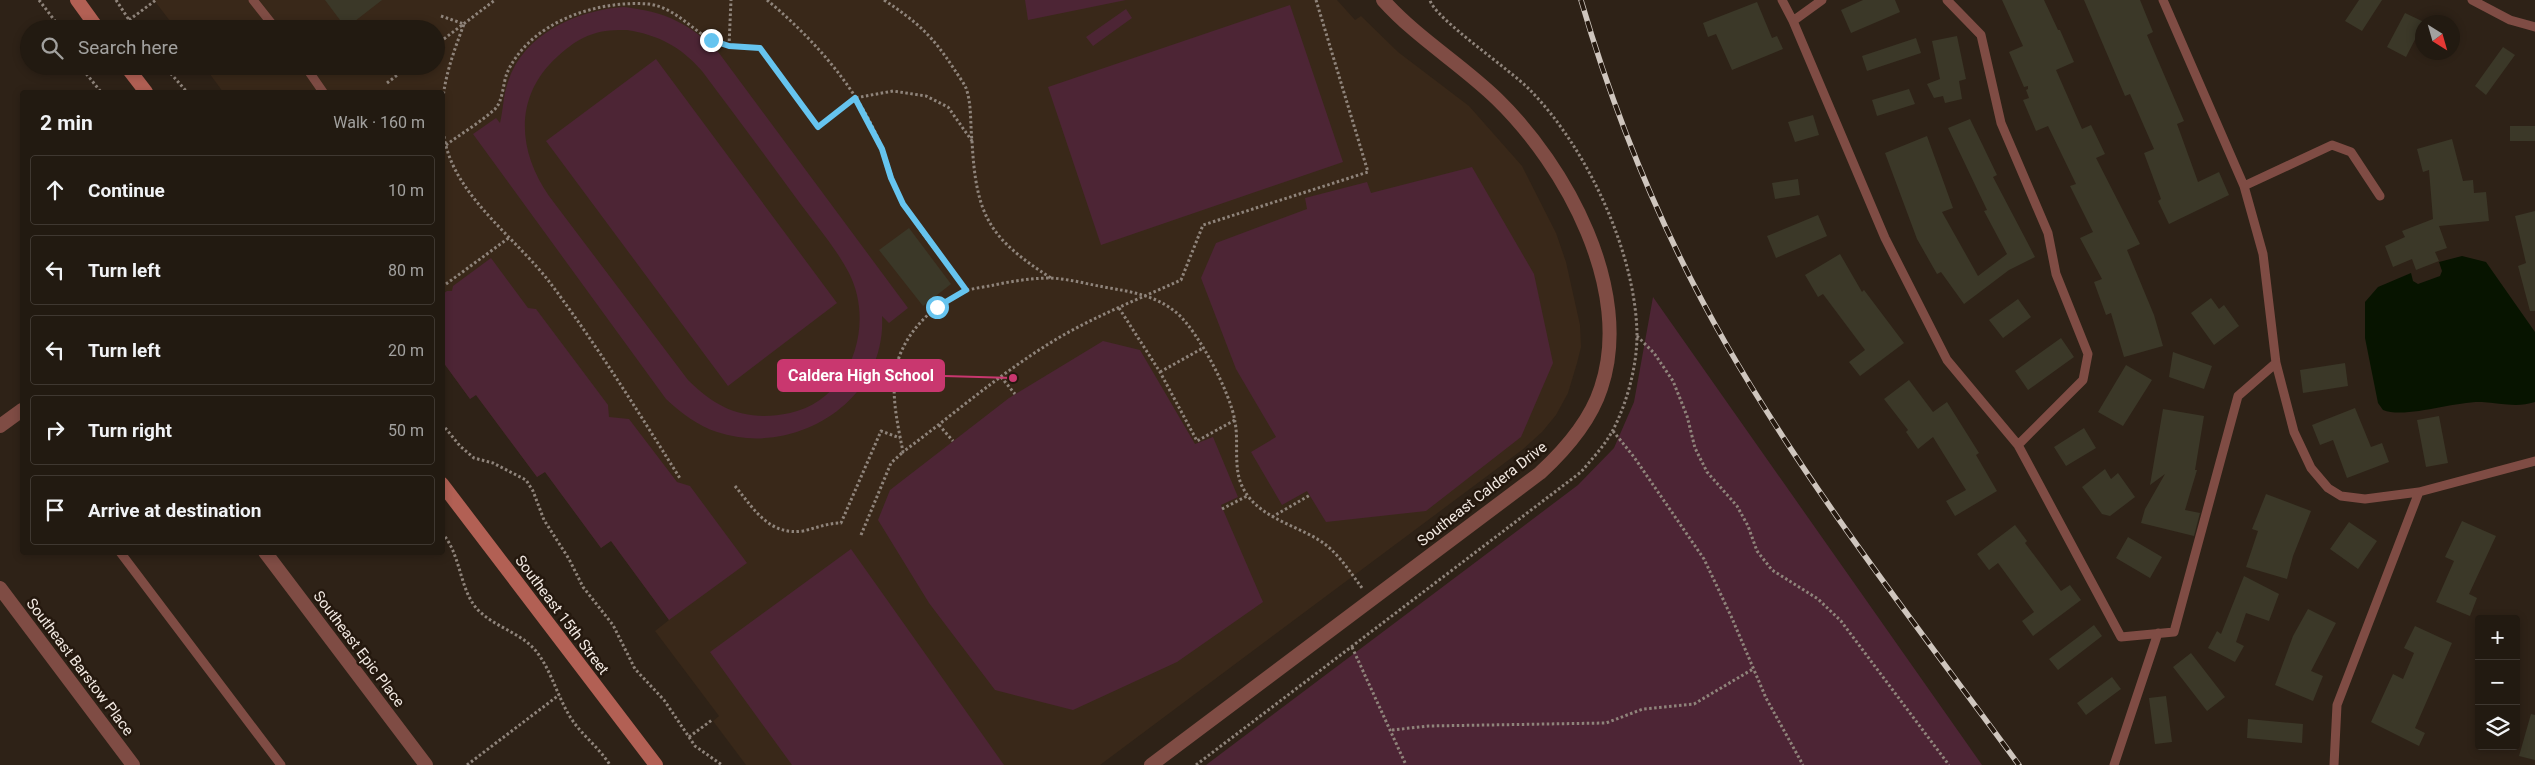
<!DOCTYPE html>
<meta charset="utf-8">
<style>
:root{--surface:#221a11;--page:#2e271f;--text:#f1f3f6;--muted:#a2a19f;--line:#3f3831}
body{margin:0;font-family:Roboto,sans-serif;background:var(--page);color:var(--text)}
.controls{position:absolute;right:15px;bottom:15px;display:grid;overflow:hidden;border-radius:5px;box-shadow:0 2px 8px #0003}
.controls button{width:45px;height:45px;display:grid;place-items:center;padding:0;border:0;border-bottom:1px solid var(--line);background:var(--surface);color:var(--text);font:25px sans-serif}
.compass{position:absolute;left:2415px;top:15px;width:45px;height:45px;border-radius:50%;background:var(--surface);box-shadow:0 2px 8px #0003;rotate:143deg}
.stop{position:absolute;width:15px;height:15px;margin:-11px;border:4px solid #66c4ef;border-radius:50%;background:#fff}
.stop.end{background:#66c4ef;border-color:#fff;box-shadow:0 1px 5px #0008}
.list{margin:0;padding:0;list-style:none}
h2{display:flex;justify-content:space-between;align-items:center;height:65px;margin:0;padding:0 20px;font-size:21px}
h2 small{font-size:16px;font-weight:400;color:var(--muted)}
.list li{display:grid;grid-template-columns:32px 1fr auto;gap:15px;align-items:center;box-sizing:border-box;height:70px;margin:0 10px 10px;padding:0 10px;border:1px solid var(--line);border-radius:5px}
.list b{display:block;font-size:19px;white-space:nowrap}
.list em{font-size:16px;font-style:normal;color:var(--muted)}
.icon{flex:none;width:28px;height:28px;fill:none;stroke:currentColor;stroke-width:2;stroke-linecap:round;stroke-linejoin:round}
.map{position:relative;flex:none;width:2535px;height:765px;overflow:hidden}
.search{position:absolute;background:var(--surface);box-shadow:0 2px 8px #0003;left:20px;top:20px;width:425px;height:55px;display:flex;align-items:center;gap:12px;box-sizing:border-box;padding:0 18px;border-radius:28px;color:var(--muted);font-size:19px}
.panel{position:absolute;background:var(--surface);box-shadow:0 2px 8px #0003;left:20px;top:90px;width:425px;height:465px;border-radius:5px}
.map>svg:first-child{display:block}
</style>
<div class="map">
<svg width="2535" height="765" viewBox="0 0 2535 765">
<rect width="100%" height="100%" fill="#2e2217"/>
<!-- built -->
<path fill="#392819" d="M154,0H1337L1355,20L1361,16L1398,52L1469,106L1522,166L1556,233L1566,262L1580,325L1581,347L1577,363L1568,393L1556,415L1542,432L1522,450L1100,765H746L713,721L719,716L655,631L669,620L611,541L601,548L545,472L537,477L476,395L470,399L443,362L442,92H223L204,66H436V29H176Z"/>
<!-- green -->
<path fill="#4d2535" fill-rule="evenodd" d="M1025,0H1126L1028,20Z
M1290,5L1343,162L1101,245L1048,87Z
M624,7C666,12 689,23 719,53L908,308L889,323L882,316C887,402 794,458 717,432C698,426 681,413 666,399L473,134L496,118L500,123C503,111 503,98 507,85C521,35 576,10 624,7ZM627,30C659,35 681,47 702,71C735,115 767,158 799,202C816,225 836,248 849,273C876,326 850,400 790,413C747,422 718,410 688,380L549,196C517,150 514,96 557,57C568,47 579,38 593,34C603,30 616,30 627,30Z
M1126,9L1132,18L1093,46L1086,37Z
M656,59L837,303L728,386L546,141Z
M1472,167L1534,274L1553,363L1521,437L1426,511L1326,522L1307,491L1282,505L1251,452L1276,437L1236,369L1201,278L1216,243L1307,209L1305,198L1367,182L1371,193Z
M491,258L528,308L536,309L608,405L609,417L629,419L677,482L690,486L747,563L669,620L611,541L601,548L545,472L537,477L476,395L470,399L443,362V294L447,291H452L453,286Z
M1653,297L1982,765H1206L1578,485L1614,448L1634,402Z
M1103,341L1140,350L1195,444L1213,437L1238,497L1221,505L1263,602L1177,662L1073,710L995,690L929,603L878,520L890,490L1009,398Z
M851,549L1004,765H792L710,652Z"/>
<!-- water -->
<path fill="#071400" d="M2462,256L2486,262L2535,332V402C2517,408 2500,403 2482,402C2454,401 2406,419 2383,410L2378,403L2365,338V302L2378,287L2411,273L2413,281L2418,284L2440,276L2442,271L2439,262Z"/>
<!-- building -->
<path fill="#3b3828" d="M325,0H382L346,28Z
M1863,0H1895L1900,12L1851,33L1841,10Z
M2002,0H2044L2058,30H2060L2074,62L2056,70L2082,129L2091,125L2105,154L2096,158L2140,244L2127,250L2154,315L2163,346L2124,357L2111,313L2106,315L2094,282L2102,279L2080,238L2093,232L2070,186L2076,184L2048,126L2036,131L2023,100L2029,98L2026,90L2028,89V86L2024,87L2009,52L2023,46Z
M2084,0H2140L2153,32L2147,35L2184,121L2177,124L2198,182L2219,172L2229,195L2169,224L2158,201L2161,199L2144,153L2154,149L2130,94L2125,96Z
M2359,0H2382L2362,31L2345,21Z
M1757,2L1772,38L1777,36L1783,49L1732,70L1716,34L1708,37L1703,23Z
M2405,13L2424,22L2406,57L2387,47Z
M1957,36L1966,79L1959,81L1962,99L1945,103L1943,96L1934,98L1927,84L1940,79L1932,41Z
M1916,38L1921,53L1867,71L1862,56Z
M2503,47L2515,55L2486,95L2475,86Z
M1909,89L1915,104L1877,116L1872,100Z
M1813,115L1819,135L1795,142L1788,122Z
M1970,119L1997,175L1993,177L2035,257L2009,270L1964,304L1941,272L1937,274L1917,239L1885,153L1927,136L1953,208L1942,212L1978,276L2007,254L1984,211L1987,210L1948,128Z
M2510,126H2535V141H2510Z
M2452,139L2463,181L2473,180L2474,193L2486,192L2489,221L2439,226L2447,248L2435,252L2439,261L2416,270L2412,259L2393,267L2385,246L2405,237L2402,231L2433,219L2429,170L2423,172L2417,149Z
M1798,179L1800,195L1775,199L1772,183Z
M2535,211V311H2530L2518,266L2526,263L2515,216Z
M1818,215L1827,236L1776,258L1767,236Z
M909,228L951,284L923,306L879,250Z
M1840,254L1862,292L1864,290L1904,343L1860,376L1849,362L1865,350L1823,294L1818,297L1805,275Z
M2211,298L2219,309L2224,305L2239,326L2214,345L2191,313Z
M2018,299L2031,317L2003,338L1989,320Z
M2061,338L2074,357L2028,390L2015,371Z
M2173,352L2212,366L2204,389L2169,377Z
M2345,363L2348,386L2303,393L2300,370Z
M2126,365L2152,380L2123,426L2098,412Z
M1909,380L1933,412L1947,402L1979,453L1976,455L1997,491L1955,516L1946,501L1966,490L1933,437L1918,449L1906,432L1908,430L1884,399Z
M2355,408L2371,447L2382,443L2389,462L2347,478L2333,440L2320,445L2312,425Z
M2163,409L2204,416L2195,470H2197L2185,510L2200,513L2194,536L2141,523L2145,509L2165,474L2150,485Z
M2439,416L2448,463L2426,467L2417,420Z
M2084,428L2096,448L2066,466L2054,447Z
M2105,469L2111,479L2118,473L2135,497L2110,516L2102,514L2082,487Z
M2266,494L2311,511L2293,556L2287,579L2246,567L2258,531L2252,529Z
M2462,521L2496,536L2469,594L2477,598L2470,616L2436,602L2454,561L2445,557Z
M2349,522L2377,541L2358,569L2330,549Z
M2015,525L2027,541L2025,543L2061,591L2070,585L2081,600L2033,636L2022,621L2034,612L1998,563L1989,570L1977,554Z
M2128,537L2162,557L2150,578L2116,558Z
M2244,576L2279,594L2269,621L2246,613L2236,642L2244,646L2235,662L2208,648L2217,631L2221,634Z
M2308,609L2336,623L2311,671L2323,676L2313,701L2275,685L2293,636Z
M2094,625L2102,636L2058,670L2049,659Z
M2415,626L2452,643L2415,728L2425,733L2419,746L2371,722L2393,674L2403,679L2414,653L2404,648Z
M2191,653L2225,697L2207,711L2173,667Z
M2112,677L2121,689L2086,715L2077,703Z
M2166,696L2172,742L2155,744L2149,698Z
M2531,714L2535,715V760L2519,756Z
M2248,719L2303,724L2302,743L2247,738Z"/>
<g fill="none" stroke-linecap="round" stroke-linejoin="round">
<!-- path -->
<path stroke="#8f847b" stroke-width="3" stroke-dasharray="2.5 2.5" stroke-linecap="butt" d="M39,0L61,29
M116,0L135,29
M767,0C815,40 859,90 882,148C889,166 893,184 902,201C917,229 947,264 967,291
M884,0C917,22 932,35 954,69C958,75 963,82 966,88C972,105 970,124 972,141C976,216 989,238 1051,278
M1316,0L1368,172L1203,225L1181,280C1141,298 1098,315 1060,337C1004,370 954,414 903,452C897,420 887,382 902,350C914,324 938,302 965,291C974,288 985,287 994,285C1013,281 1032,278 1051,278C1069,279 1087,284 1104,287C1132,292 1156,295 1178,314C1199,333 1231,394 1235,422C1239,442 1233,467 1242,486C1257,518 1295,524 1322,542C1339,554 1350,572 1362,588
M441,16L464,24C449,64 435,102 446,146C460,200 518,240 551,284C598,347 639,413 681,480
M117,29L156,0
M436,45L495,0
M729,46L731,0
M80,66L101,92
M164,66L187,92
M387,83L409,66
M446,145C462,133 481,122 495,109C503,101 503,83 507,73C530,22 596,0 649,4C675,8 690,28 711,40C726,48 744,47 760,48L818,127L855,98L893,91L926,96L948,107L972,141
M442,287L510,237
M1119,308L1160,372L1197,441L1235,420
M1637,336L1654,353L1673,381L1687,416L1695,448L1707,472L1737,506L1748,526L1757,551L1772,570L1818,599L1841,621L1949,765
M1160,372L1203,348
M1001,377L1015,394
M442,424L460,446L474,458L493,463L526,480L533,491L544,520L569,559L583,587L613,625L635,669L664,700L695,746L722,765
M939,425L953,441
M1613,431L1634,457L1704,559L1731,616L1766,698L1803,765
M735,486C754,509 769,536 803,531C816,528 828,523 841,523L881,431L900,438
M1222,509L1247,496
M1272,517L1310,495
M442,533C461,554 459,588 477,609C494,627 520,632 536,651C551,670 557,695 569,715C580,734 598,746 610,765
M861,535L891,463L903,452
M1352,647L1406,765
M1392,730L1428,726L1606,723L1643,709L1694,704L1753,669
M689,737L712,720
M467,765L559,695
M1196,765L1581,472C1592,459 1605,445 1613,430C1627,403 1637,366 1637,335C1636,253 1587,148 1530,90C1511,70 1434,18 1430,0"/>
<!-- service -->
<path stroke="#7f4c44" stroke-width="9" d="M253,0L276,29
M1782,0L1793,21L1885,238L1947,360L2018,445L2121,637L2174,632L2238,396L2276,363
M1947,0L1981,35L2001,123L2048,233L2056,274L2088,354L2083,380L2018,445
M2163,0L2244,186L2263,254L2276,363L2294,432L2311,468L2328,488L2341,496L2365,499L2419,492L2535,461
M2472,0L2510,20L2535,27
M1793,21L1822,0
M305,66L323,92
M2244,186L2332,145L2351,152L2380,196
M120,552L281,765
M2114,765L2158,633
M2334,765L2337,705L2419,492"/>
<!-- minor -->
<path stroke="#7f4c44" stroke-width="14" d="M0,426L22,410
M265,552L426,765
M0,588L133,765"/>
<!-- tertiary -->
<path stroke="#7f4c44" stroke-width="14" d="M1151,765L1540,473C1565,450 1590,422 1601,388C1634,290 1566,166 1497,99C1461,64 1417,38 1383,0"/>
<!-- secondary -->
<path stroke="#b26054" stroke-width="14" d="M77,0L98,29
M126,66L146,92
M442,484L656,765"/>
<defs>
<path id="rail" d="M1581,0C1616,120 1664,236 1726,344C1811,492 1918,627 2019,765"/>
</defs>
<!-- rail casing -->
<use href="#rail" stroke="#cfc6be" stroke-width="5.5"/>
<!-- rail -->
<use href="#rail" stroke="#24180e" stroke-width="4" stroke-dasharray="11" stroke-linecap="butt"/>
</g>
<g fill="none" stroke-linecap="round" stroke-linejoin="round">
<!-- route -->
<path stroke="#66c4ef" stroke-width="6" d="M711,40L729,46L760,48L818,127L855,98L882,149L891,178L903,204L966,290L937,307"/>
</g>
<g text-anchor="middle" dominant-baseline="central" stroke-width="5" stroke-linejoin="round" paint-order="stroke">
<!-- street labels -->
<g font-size="15" fill="#f2e9e2" stroke="#24180e">
<text transform="translate(1482 494) rotate(-38)">Southeast Caldera Drive</text>
<text transform="translate(562 615) rotate(53)">Southeast 15th Street</text>
<text transform="translate(359 649) rotate(53)">Southeast Epic Place</text>
<text transform="translate(80 667) rotate(53)">Southeast Barstow Place</text>
</g>
</g>
<!-- callouts -->
<path fill="none" stroke="#c9376f" stroke-width="2" d="M1013 378L944 376"/>
<circle fill="#c9376f" stroke="#24180e" stroke-width="2" cx="1013" cy="378" r="5"/>
<rect fill="#c9376f" stroke="#c9376f" stroke-width="2" x="778" y="360" width="166" height="31" rx="5"/>
<g font-size="16" text-anchor="middle" font-weight="bold" fill="#fff">
<text x="861" y="381">Caldera High School</text>
</g>
</svg>
<div class="controls">
<button>+</button>
<button>−</button>
<button><svg class="icon" aria-label="layers" viewBox="0 0 24 24"><path d="M12 4l9 5-9 5-9-5zM3 14l9 5 9-5"/></svg></button>
</div>
<svg class="compass" viewBox="-18 -18 36 36"><path d="M0-13l5 13h-10z" fill="#e53935"/><path d="M0 13l5-13h-10z" fill="#a2a19f"/></svg>
<div class="stop" style="left:937px;top:307px"></div>
<div class="stop end" style="left:711px;top:40px"></div>
<div class="search"><svg class="icon" aria-label="search" viewBox="0 0 24 24"><circle cx="10" cy="10" r="6"/><path d="M15 15l6 6"/></svg>Search here</div>
<section class="panel">
<h2>2 min<small>Walk · 160 m</small></h2>
<ul class="list">
<li><svg class="icon" aria-label="ahead" viewBox="0 0 24 24"><path d="M12 20V5M6 11l6-6 6 6"/></svg><div><b>Continue</b></div><em>10 m</em></li>
<li><svg class="icon" aria-label="left" viewBox="0 0 24 24"><path d="M17 20v-9H6M10 6l-5 5 5 5"/></svg><div><b>Turn left</b></div><em>80 m</em></li>
<li><svg class="icon" aria-label="left" viewBox="0 0 24 24"><path d="M17 20v-9H6M10 6l-5 5 5 5"/></svg><div><b>Turn left</b></div><em>20 m</em></li>
<li><svg class="icon" aria-label="right" viewBox="0 0 24 24"><path d="M7 20v-9h11M14 6l5 5-5 5"/></svg><div><b>Turn right</b></div><em>50 m</em></li>
<li><svg class="icon" aria-label="arrive" viewBox="0 0 24 24"><path d="M6 21V4h12l-3 4 3 4H6"/></svg><div><b>Arrive at destination</b></div></li>
</ul>
</section>
</div>
